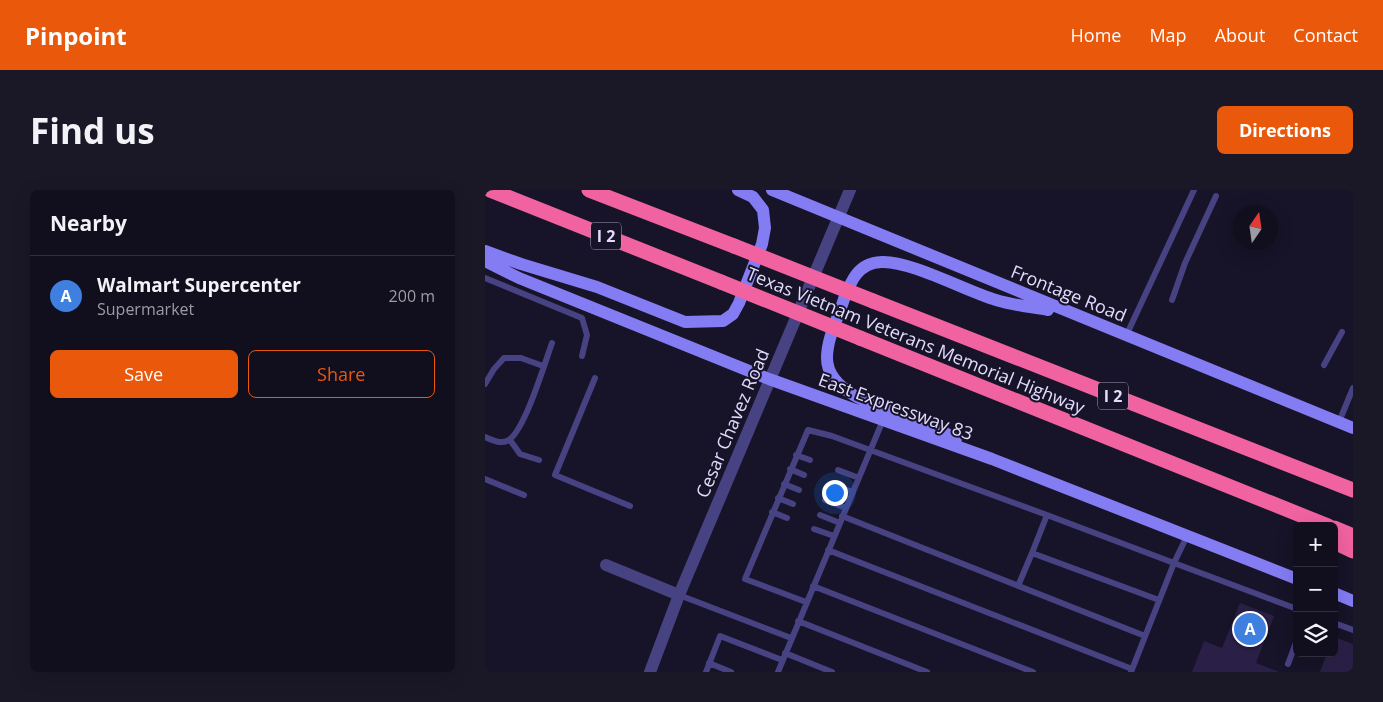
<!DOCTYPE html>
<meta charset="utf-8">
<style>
:root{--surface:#110e1e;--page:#1a1727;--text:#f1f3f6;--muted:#9c9ca4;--line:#302e3c;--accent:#ea580c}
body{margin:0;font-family:"Open Sans",sans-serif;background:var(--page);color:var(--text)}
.controls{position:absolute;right:15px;bottom:15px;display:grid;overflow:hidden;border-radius:8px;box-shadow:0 5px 20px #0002}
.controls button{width:45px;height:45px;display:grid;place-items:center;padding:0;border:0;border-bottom:1px solid var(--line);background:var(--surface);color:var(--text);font:25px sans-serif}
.compass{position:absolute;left:748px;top:15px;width:45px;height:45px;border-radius:50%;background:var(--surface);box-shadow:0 5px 20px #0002;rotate:13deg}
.you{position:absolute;left:349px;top:302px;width:18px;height:18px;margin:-12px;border:4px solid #fff;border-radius:50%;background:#1a73e8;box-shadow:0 0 0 8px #1a73e833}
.badge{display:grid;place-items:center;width:32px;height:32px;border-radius:50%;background:var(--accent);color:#fff;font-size:16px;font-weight:700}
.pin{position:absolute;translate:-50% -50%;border:2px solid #fff;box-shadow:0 1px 5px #0006}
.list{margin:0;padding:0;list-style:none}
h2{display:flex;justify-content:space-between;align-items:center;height:65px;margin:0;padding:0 20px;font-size:21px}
h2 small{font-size:16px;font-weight:400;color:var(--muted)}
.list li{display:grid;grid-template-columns:32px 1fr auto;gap:15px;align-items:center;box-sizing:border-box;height:80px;padding:0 20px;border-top:1px solid var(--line)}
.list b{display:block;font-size:19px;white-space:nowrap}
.list p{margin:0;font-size:16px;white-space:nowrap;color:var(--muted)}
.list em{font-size:16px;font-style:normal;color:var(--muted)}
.actions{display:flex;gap:10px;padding:15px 20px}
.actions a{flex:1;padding:11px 0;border:1px solid var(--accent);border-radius:8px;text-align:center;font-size:18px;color:var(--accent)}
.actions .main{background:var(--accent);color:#fff}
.icon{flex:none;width:28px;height:28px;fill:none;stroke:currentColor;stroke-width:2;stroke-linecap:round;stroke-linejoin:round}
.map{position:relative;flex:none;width:868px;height:482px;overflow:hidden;border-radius:8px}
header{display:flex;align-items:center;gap:30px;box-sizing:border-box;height:70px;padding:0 25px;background:var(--accent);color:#fff}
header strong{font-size:24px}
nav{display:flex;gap:28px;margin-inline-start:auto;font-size:18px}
.intro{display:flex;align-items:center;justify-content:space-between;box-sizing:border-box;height:120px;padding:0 30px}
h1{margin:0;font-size:35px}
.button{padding:12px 22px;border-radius:8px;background:var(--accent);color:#fff;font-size:18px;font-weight:700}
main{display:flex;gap:30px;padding:0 30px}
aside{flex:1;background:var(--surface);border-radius:8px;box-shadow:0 5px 20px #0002}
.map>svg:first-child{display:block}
</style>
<header>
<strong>Pinpoint</strong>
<nav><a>Home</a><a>Map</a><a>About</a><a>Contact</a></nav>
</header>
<div class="intro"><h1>Find us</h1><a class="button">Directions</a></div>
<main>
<aside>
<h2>Nearby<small></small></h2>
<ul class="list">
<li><span class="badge" style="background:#3f7fe0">A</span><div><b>Walmart Supercenter</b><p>Supermarket</p></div><em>200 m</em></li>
</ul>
<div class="actions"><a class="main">Save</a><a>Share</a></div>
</aside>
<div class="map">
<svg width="868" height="482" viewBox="0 0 868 482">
<rect width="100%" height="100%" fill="#171328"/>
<!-- building -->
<path fill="#2a2047" d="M755,413L789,426L771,473L794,482H707L719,451L737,458Z
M849,447L868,454V482H835L842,463H849Z"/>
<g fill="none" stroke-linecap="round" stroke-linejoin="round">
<!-- service -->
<path stroke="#474282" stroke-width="6" d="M0,88L97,128L102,145L97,166
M687,110L700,73L731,6
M641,146L709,0
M839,175L857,142
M110,188L70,285L145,316
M0,194L9,179L19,168H36L58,176
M854,232L868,198
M0,247C7,250 15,254 22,251C39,244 60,172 67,153
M25,250L35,264L54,270
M311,265L325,270
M305,279L319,285
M353,280L374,288
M0,289L39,305
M299,294L314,300
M347,295L368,302
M293,308L308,314
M340,310L361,318
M287,322L302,328
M335,325L355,333
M357,326L660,446
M329,339L349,346
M702,346L689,373L812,419
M343,360L647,479
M328,396L548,482
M533,396L547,363
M194,405L306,448
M321,412L260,389L323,240L347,246L562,325
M313,431L442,482
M849,433L868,440
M300,463L347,482
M224,473L246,482
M803,474L812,450
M221,482L235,446L297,470
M293,482L398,230
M646,482C660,446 675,409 689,373L562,325L547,363L674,410"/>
<!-- minor -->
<path stroke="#474282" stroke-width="12" d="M121,375L194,405"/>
<!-- tertiary -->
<path stroke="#474282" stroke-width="12" d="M165,482L194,405L365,0"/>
<!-- secondary -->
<path stroke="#847cf3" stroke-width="12" d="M287,0L868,238
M0,61L36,74L112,97L200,132L238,131L248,124L254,113L277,54L280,38L278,20L268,7L253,0
M0,71L34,88L284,189L507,269L812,389
M471,249C461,244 451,237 440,233C411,221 342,208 342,168C342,148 353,128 359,109C366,91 373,73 396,72C424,70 481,101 511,110C527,115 546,117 563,120
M849,403L868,411"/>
<!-- motorway -->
<path stroke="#f162a1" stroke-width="15" d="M5,0L236,92
M104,0L249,56
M388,111L868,300
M375,148L843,336
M849,338L868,346
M849,352L868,361"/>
<!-- motorway-bridge -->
<path stroke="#f162a1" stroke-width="15" d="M249,56L388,111
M236,92L375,148"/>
</g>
<g text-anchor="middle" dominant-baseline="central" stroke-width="4" stroke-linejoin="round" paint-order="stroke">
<!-- shield labels -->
<g fill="#171328" stroke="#a4a0bc" stroke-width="1">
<rect x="106" y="32.5" width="30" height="27" rx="4"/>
<rect x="613" y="192.5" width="30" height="27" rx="4"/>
</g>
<g font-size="16" font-weight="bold" fill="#e1dcfc">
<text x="121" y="46">I 2</text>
<text x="628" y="206">I 2</text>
</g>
<!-- street labels -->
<g font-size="18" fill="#e1dcfc" stroke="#171328">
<text transform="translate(584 103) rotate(22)">Frontage Road</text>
<text transform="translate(431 150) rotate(22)">Texas Vietnam Veterans Memorial Highway</text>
<text transform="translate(411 216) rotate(20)">East Expressway 83</text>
<text transform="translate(247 233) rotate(-67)">Cesar Chavez Road</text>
</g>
</g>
</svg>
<div class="controls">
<button>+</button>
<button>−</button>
<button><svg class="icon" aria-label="layers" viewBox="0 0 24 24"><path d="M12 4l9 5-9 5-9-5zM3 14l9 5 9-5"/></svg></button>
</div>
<svg class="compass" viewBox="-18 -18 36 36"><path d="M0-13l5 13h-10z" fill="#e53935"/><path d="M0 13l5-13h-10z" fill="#9c9ca4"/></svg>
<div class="you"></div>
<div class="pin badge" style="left:765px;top:439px;background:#3f7fe0">A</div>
</div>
</main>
